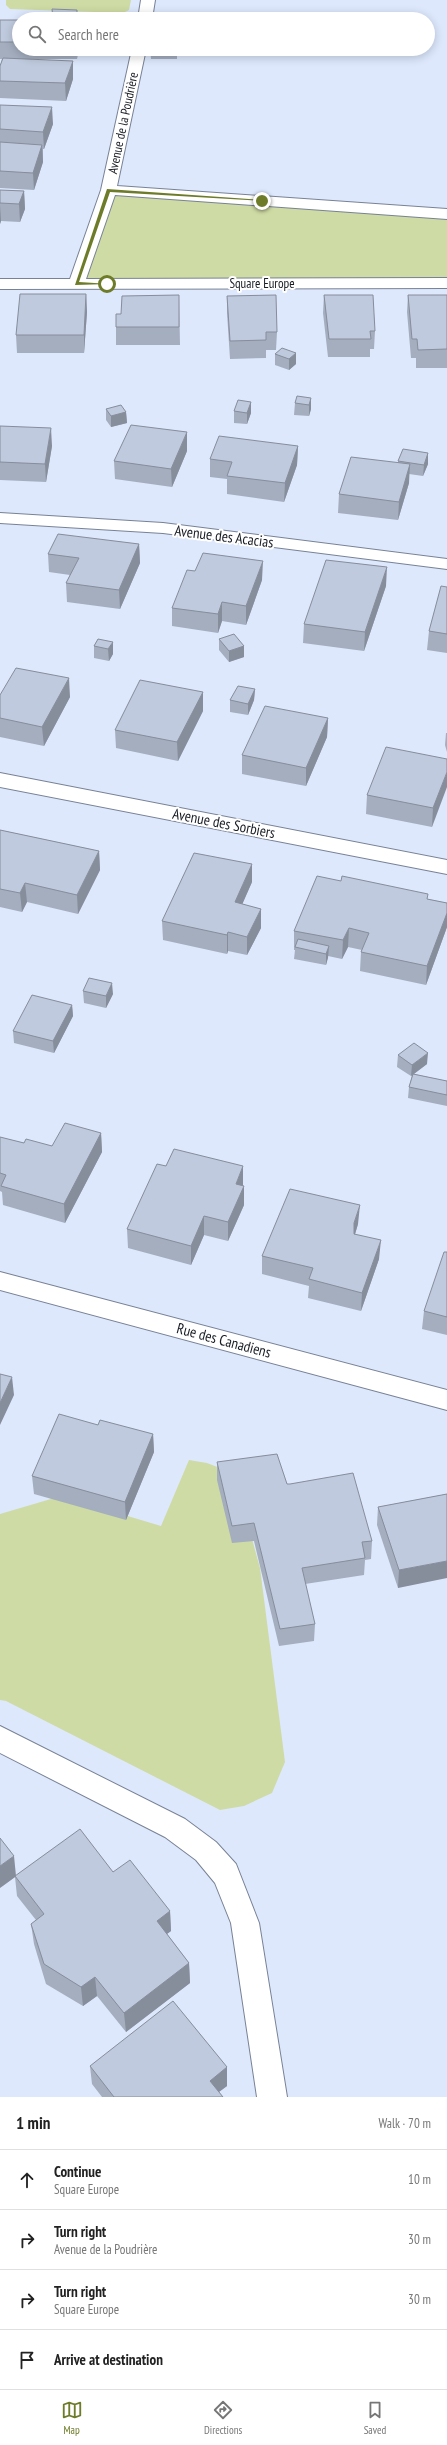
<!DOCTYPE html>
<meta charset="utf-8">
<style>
:root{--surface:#fff;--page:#f6f6f6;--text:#222;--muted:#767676;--line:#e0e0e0;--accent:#6e7b28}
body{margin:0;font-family:"PT Sans Narrow",sans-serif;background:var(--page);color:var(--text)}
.stop{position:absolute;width:12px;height:12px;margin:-9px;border:3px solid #6e7b28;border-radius:50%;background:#fff}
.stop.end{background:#6e7b28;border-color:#fff;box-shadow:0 1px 4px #0008}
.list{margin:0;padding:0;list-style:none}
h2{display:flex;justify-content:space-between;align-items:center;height:52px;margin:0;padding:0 16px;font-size:17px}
h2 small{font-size:13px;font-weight:400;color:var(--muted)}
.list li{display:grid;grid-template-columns:26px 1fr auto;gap:12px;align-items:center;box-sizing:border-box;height:60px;padding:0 16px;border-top:1px solid var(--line)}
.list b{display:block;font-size:15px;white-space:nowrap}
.list p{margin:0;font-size:13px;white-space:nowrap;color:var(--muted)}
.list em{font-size:13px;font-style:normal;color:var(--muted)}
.icon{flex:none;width:22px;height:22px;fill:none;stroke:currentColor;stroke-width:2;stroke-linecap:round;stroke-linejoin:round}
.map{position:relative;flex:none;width:447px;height:2097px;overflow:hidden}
.search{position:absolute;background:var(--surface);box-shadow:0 2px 10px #0003;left:12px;right:12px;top:12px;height:44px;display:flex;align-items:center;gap:10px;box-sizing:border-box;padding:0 14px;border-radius:22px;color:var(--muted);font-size:15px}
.sheet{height:292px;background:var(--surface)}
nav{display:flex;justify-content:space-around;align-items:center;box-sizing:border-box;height:56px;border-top:1px solid var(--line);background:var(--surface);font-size:11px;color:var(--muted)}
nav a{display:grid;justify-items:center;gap:2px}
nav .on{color:var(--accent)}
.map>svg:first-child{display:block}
</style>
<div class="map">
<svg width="447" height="2097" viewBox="0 0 447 2097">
<rect width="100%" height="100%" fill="#dde8fd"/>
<!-- green -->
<path fill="#cfdba4" d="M6,0H131L129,10L123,13L10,9L6,5Z
M109,190L447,213V283L76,284Z
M189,1460L207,1463L225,1470L239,1492L260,1568L285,1762L272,1793L244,1806L220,1810L6,1701L0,1700V1514L61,1496L161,1526Z"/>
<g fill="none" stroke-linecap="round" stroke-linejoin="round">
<defs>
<path id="lane" d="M0,1726L185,1819L216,1842L236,1864L259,1923L287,2097H257L231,1923L215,1883L196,1860L165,1837L0,1753Z"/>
<path id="street" d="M141,0H155L152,19H138Z
M132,49H146L117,186L447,209V219L115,195L86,279L447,278V288L0,289V279H70L101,190Z
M0,513L163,523L447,559V569L163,533L0,523Z
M0,773L447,860V874L0,787Z"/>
<path id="secondary" d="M0,1272L447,1390V1410L0,1290Z"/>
</defs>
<!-- lane casing -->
<use href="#lane" stroke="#788295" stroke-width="2"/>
<!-- street casing -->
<use href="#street" stroke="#788295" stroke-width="2"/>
<!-- secondary casing -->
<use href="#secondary" stroke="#788295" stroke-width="2"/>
<!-- lane -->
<use href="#lane" fill="#fff" fill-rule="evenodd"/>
<!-- street -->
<use href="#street" fill="#fff" fill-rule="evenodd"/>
<!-- secondary -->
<use href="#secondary" fill="#fff" fill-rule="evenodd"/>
</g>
<!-- wall -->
<path fill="#a4aebf" d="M0,20H19V49H78L77,59H31L73,79L66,101L0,98V66L2,59H0Z
M150,49H177V59H151Z
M0,105L53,124L44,149H43V162L34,190L0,188Z
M0,190L24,191L25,209L20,222L1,221L0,224Z
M86,294L87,312L84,353H17L16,335Z
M179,295L180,345H116V327L121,314Z
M324,295L375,331L374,349H370V357H328L323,313Z
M408,295H447V368H416V358H411L407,312Z
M227,296L277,332L276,350H266V358L230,359L227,313Z
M296,353V364L289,370L275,365V354Z
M311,398V409L309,416L294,415L295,403Z
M251,402V413L247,424L234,423V411Z
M106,409L126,412L127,423L111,427L106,420Z
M0,426L52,446L46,482L0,480Z
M298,446L297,465L284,502L227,494V479L210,477V459Z
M187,451L172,487L115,479L114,461Z
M428,453V464L423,476L409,474V483L398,520L338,513L339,494L398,463V461Z
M139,544L140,563L120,609L67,602L66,583L70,575L49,572L48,554Z
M262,580L246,625L222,621L218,633L172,626V608Z
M386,586L364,651L303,643L304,624Z
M447,587V653L427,650L429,631Z
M98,639L113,654L109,661L94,658V646Z
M219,639L244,646V657L229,662L219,650Z
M255,689L254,700L248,715L230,712V700Z
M203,692V711L178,761L116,748L115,730Z
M0,695L70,697L44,746L0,737Z
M328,718L327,737L306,786L242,774V755Z
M446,733H447V752L445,745Z
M447,759L432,827L366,814L367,795Z
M0,830L99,851L100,870L78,914L27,902L22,912L0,907Z
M252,882L242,904L261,909V928L247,955L228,951L227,954L163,940L162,921Z
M428,899L447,903V927L426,985L360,971L361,952L362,950L348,947L342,959L328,956L326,965L294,959L295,950H294V931Z
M83,991L113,994L106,1008L84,1003Z
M72,1005L73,1016L54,1053L14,1043L13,1031Z
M398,1055L427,1064L414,1074L447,1081V1106L408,1098L409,1087L412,1075L411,1076L397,1067Z
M101,1133L102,1152L65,1223L3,1205L2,1192L0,1191V1137L24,1143L52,1146Z
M243,1185V1186L244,1205L228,1241L204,1235L191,1265L128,1248L127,1229Z
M358,1224L355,1234L379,1259L361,1311L308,1298L309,1286L262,1274V1256Z
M447,1252V1335L422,1329L424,1311Z
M98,1425L153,1434L154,1452L126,1520L34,1494L32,1476Z
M217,1462L287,1484L372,1541L371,1559L365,1560L364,1575L305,1584L315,1624L314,1641L279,1646L254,1541L232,1543L217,1480Z
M447,1494L398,1588L377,1525L378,1507Z
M113,1872L170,1911L171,1931L167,1934L189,1963L190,1983L126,2032L97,1996L83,2006L46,1984L34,1944L31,1924L36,1920L17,1896L15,1877L0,1888L16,1875Z
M90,2066L227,2067V2086L219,2092L223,2097H102L92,2084Z"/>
<!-- shaded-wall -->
<path fill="#868d9b" d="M77,49H78L77,59Z
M73,61V79L66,101L65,83Z
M52,107L53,124L44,149L43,132Z
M42,145L43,162L34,190L33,173Z
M24,191L25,209L20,222L19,204Z
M0,205L1,221L0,224Z
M86,294L87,312L84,353V335Z
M296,353V364L289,370V359Z
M311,398V409L309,416V405Z
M251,402V413L247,424V413Z
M126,412L127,423L111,427V416Z
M51,428L52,446L46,482L45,464Z
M187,432V451L172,487L171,469Z
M298,446L297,465L284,502L285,483Z
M428,453V464L423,476L424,465Z
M410,464L409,483L398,520L399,502Z
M139,544L140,563L120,609L119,590Z
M263,561L262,580L246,625V606Z
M387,567L386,586L364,651L365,632Z
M222,602V621L218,633V614Z
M113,642V654L109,661L108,649Z
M244,646V657L229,662V651Z
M69,678L70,697L44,746L42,727Z
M255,689L254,700L248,715V704Z
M203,692V711L178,761L177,742Z
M328,718L327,737L306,786V768Z
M447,772V787L432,827L433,808Z
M99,851L100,870L78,914L77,895Z
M252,864V882L235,921V902Z
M25,883L27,902L22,912L20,893Z
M261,909V928L247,955V937Z
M447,913V927L426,985L427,966Z
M349,928L348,947L342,959L343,940Z
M228,932V951L227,954V935Z
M329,946L328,958L326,965V954Z
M112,983L113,994L106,1008V996Z
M72,1005L73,1016L54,1053L53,1041Z
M428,1053L427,1064L411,1076L412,1065Z
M101,1133L102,1152L65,1223L64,1204Z
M243,1166V1185L235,1202L236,1184Z
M244,1186V1205L228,1241V1222Z
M360,1205L358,1224L353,1241L354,1223Z
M204,1216V1235L191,1265V1246Z
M381,1240L379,1259L361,1311L362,1293Z
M12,1377L14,1395L0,1425V1403Z
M153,1434L154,1452L126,1520L125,1502Z
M447,1561V1578L398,1588L399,1570Z
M14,1856L16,1876H15V1877L0,1888V1866Z
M170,1911L171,1931L157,1941V1921Z
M189,1963L190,1983L126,2032L124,2013Z
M95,1977L97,1996L83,2006L81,1987Z
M227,2067V2086L212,2097L210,2081Z"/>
<!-- building -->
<path fill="#bfcade" stroke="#868d9b" d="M52,9L77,10V19H53Z
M0,20H19V42H0Z
M3,58L73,61L65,83L0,81V66Z
M0,105L52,107L43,132L0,129Z
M0,142L42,145L33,173L0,171Z
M0,190L24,191L19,204L0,203Z
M20,294H86L84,335H16Z
M179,295V327H116V314H121L122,296Z
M276,295L277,332H266V340L230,341L227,296Z
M324,295H373L375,331H370L371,339H329Z
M408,295H447V349L418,350L417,339H412Z
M282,348L296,353L289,359L275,354Z
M297,396L311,398L309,405L295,403Z
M238,400L251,402L247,413L234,411Z
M121,405L126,412L111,416L106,409Z
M131,425L187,432L171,469L114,461Z
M0,426L51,428L45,464L0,462Z
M219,436L298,446L285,483L227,476L232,462L210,459Z
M403,449L428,453L424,465L398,461Z
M351,457L410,464L399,502L339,494Z
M58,534L139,544L119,590L66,583L79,558L48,554Z
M203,553L263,561L246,606L222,602L218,614L172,608L187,570L195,571Z
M326,560L387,567L365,632L304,624Z
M441,586L447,587V634L429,631Z
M234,634L244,646L229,651L219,639Z
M98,639L113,642L108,649L94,646Z
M16,668L69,678L42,727L0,718V695Z
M140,680L203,692L177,742L115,730Z
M238,686L255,689L248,704L230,700Z
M265,706L328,718L306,768L242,755Z
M386,747L447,759V772L433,808L367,795Z
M0,830L99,851L77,895L25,883L20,893L0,889Z
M194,853L252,864L235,902L261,909L247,937L228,932L227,935L162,921Z
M317,876L341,881L342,876L428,894L427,899L447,903V913L427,966L361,952L369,933L349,928L343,940L294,931Z
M298,939L329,946L326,954L295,947Z
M89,978L112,983L106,996L83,991Z
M32,995L72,1005L53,1041L13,1031Z
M414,1043L428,1053L412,1065L398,1055Z
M413,1074L447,1081V1095L409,1087Z
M65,1123L101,1133L64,1204L1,1186L6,1175L0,1173V1137L24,1143L26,1139L52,1146Z
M174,1149L243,1166L236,1184L244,1186L228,1222L204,1216L191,1246L127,1229L157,1164L166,1166Z
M290,1189L360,1205L354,1223V1234L381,1240L362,1293L309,1279L313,1268L262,1256Z
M444,1252H447V1317L424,1311Z
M0,1374L12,1377L0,1403Z
M59,1414L98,1425L100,1420L153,1434L125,1502L32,1476Z
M277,1454L287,1484H290L353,1473L372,1541L362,1542L365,1558L302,1568L315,1624L280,1629L254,1523L232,1526L217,1462Z
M447,1494V1561L399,1570L378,1507Z
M80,1829L113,1872L130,1860L170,1911L157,1921L189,1963L124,2013L95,1977L81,1987L44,1964L31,1924L44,1914L15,1876Z
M0,1838L14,1856L0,1866Z
M173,2001L227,2067L210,2081L223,2097H114L90,2066Z"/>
<!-- route -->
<path fill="#6e7b28" d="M107,189L262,200L265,201L110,192L79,282L110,284L75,285Z"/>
<g text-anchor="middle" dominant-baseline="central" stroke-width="4" stroke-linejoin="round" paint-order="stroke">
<!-- far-street labels -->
<g font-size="13" fill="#181c23" stroke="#fff">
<text transform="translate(123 123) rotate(-78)">Avenue de la Poudrière</text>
<text x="262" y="283">Square Europe</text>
</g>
<!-- street labels -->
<g font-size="15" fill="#181c23" stroke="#fff">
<text transform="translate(224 536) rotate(7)">Avenue des Acacias</text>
<text transform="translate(224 823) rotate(11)">Avenue des Sorbiers</text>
<text transform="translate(224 1340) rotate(15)">Rue des Canadiens</text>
</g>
</g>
</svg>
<div class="stop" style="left:107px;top:284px"></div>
<div class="stop end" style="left:262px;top:201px"></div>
<div class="search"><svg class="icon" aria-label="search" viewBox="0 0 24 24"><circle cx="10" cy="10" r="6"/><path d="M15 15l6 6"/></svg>Search here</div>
</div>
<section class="sheet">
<h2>1 min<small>Walk · 70 m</small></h2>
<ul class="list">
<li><svg class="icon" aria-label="ahead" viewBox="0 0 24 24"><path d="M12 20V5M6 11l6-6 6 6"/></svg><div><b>Continue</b><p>Square Europe</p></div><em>10 m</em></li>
<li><svg class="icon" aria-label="right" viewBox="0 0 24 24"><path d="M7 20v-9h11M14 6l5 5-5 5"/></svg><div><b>Turn right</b><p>Avenue de la Poudrière</p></div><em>30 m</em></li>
<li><svg class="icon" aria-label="right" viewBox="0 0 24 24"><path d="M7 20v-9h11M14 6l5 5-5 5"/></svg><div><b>Turn right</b><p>Square Europe</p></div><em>30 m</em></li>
<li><svg class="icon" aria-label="arrive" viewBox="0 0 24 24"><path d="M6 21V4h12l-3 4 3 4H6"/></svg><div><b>Arrive at destination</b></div></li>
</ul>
</section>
<nav>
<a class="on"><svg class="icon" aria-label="map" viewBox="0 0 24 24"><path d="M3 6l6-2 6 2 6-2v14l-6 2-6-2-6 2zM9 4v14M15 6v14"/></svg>Map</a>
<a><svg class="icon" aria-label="directions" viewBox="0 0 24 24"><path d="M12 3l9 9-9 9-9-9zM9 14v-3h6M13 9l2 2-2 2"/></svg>Directions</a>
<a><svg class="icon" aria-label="saved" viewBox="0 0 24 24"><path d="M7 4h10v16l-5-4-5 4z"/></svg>Saved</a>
</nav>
